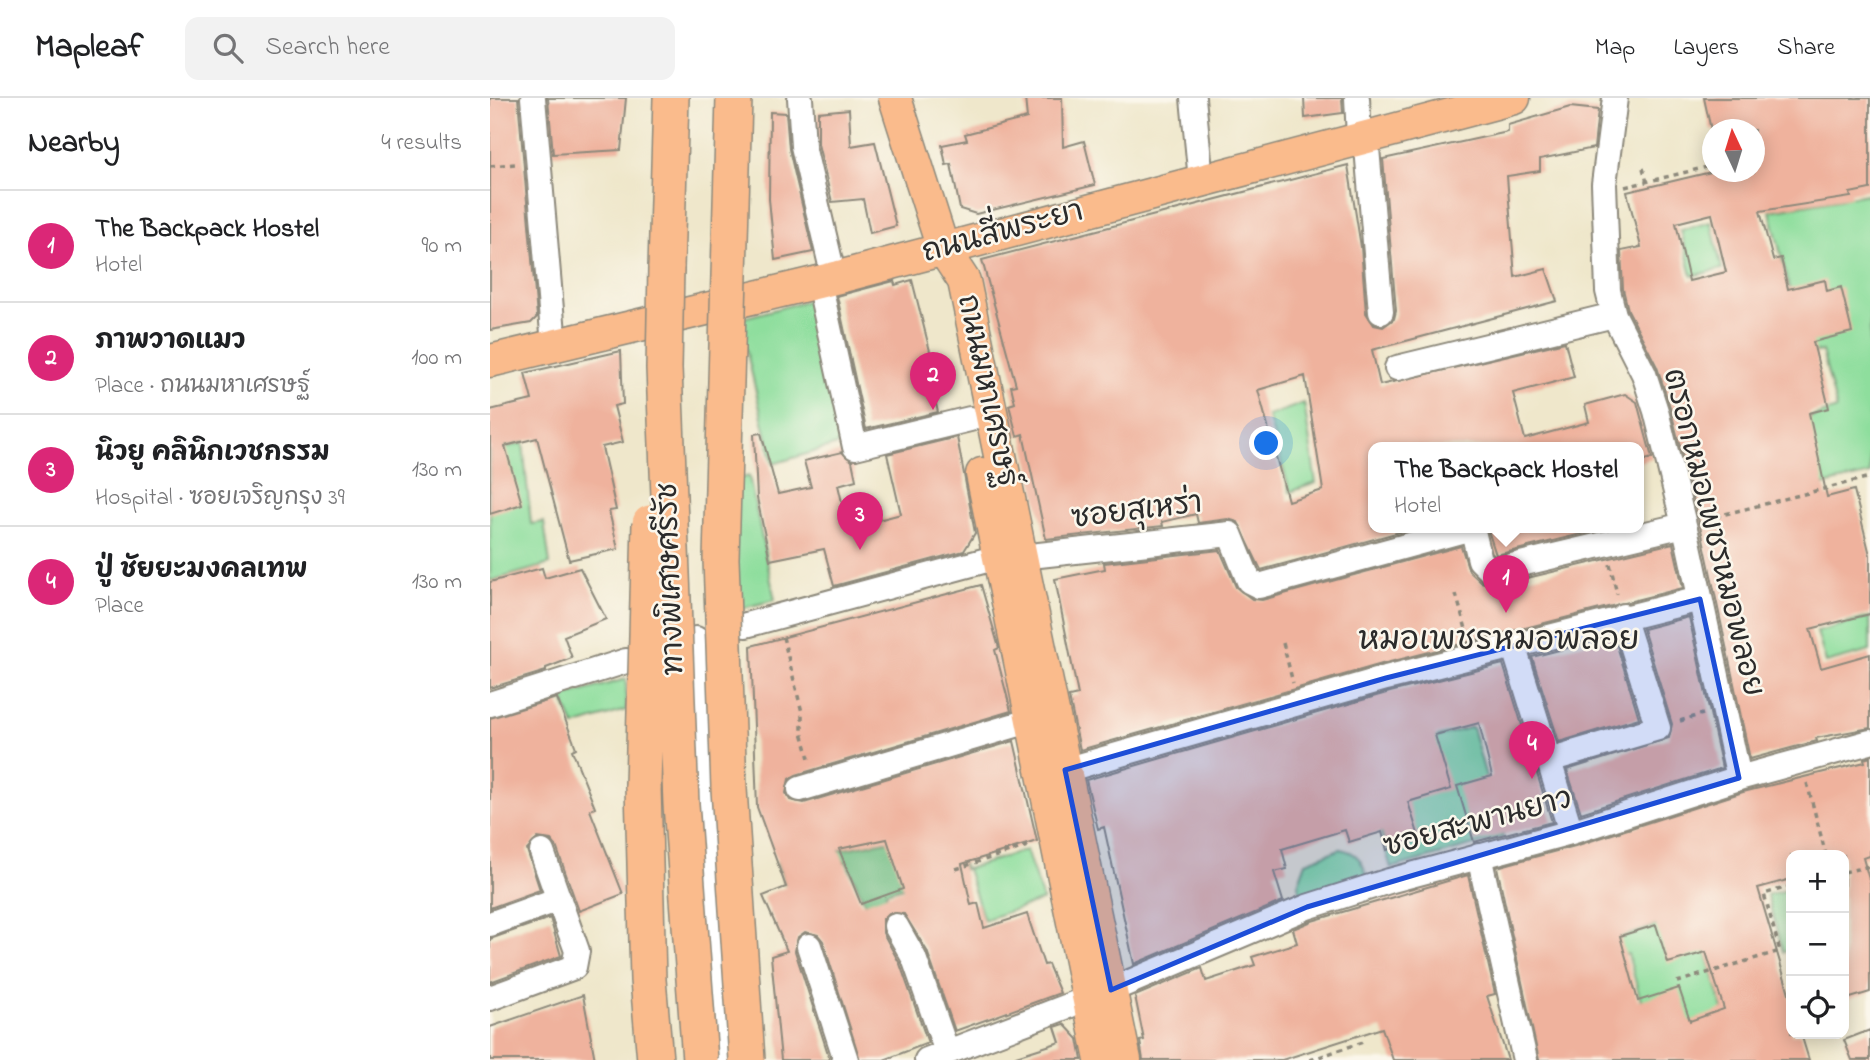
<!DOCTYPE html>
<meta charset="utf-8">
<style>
:root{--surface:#fff;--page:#f2f2f2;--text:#202124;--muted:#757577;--line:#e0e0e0;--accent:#db2777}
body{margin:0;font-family:"Indie Flower","Playpen Sans Thai",sans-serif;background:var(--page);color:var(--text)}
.controls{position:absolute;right:21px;bottom:21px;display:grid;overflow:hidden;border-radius:14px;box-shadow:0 4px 18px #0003}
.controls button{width:63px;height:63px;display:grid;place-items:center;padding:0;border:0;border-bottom:2px solid var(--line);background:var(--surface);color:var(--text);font:35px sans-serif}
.compass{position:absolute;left:1212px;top:21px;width:63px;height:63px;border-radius:50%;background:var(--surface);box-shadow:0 4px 18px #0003;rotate:356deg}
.you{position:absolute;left:777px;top:346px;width:24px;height:24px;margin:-18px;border:5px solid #fff;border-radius:50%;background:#1a73e8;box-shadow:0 0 0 10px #1a73e833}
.badge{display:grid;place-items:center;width:46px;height:46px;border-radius:50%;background:var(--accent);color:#fff;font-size:23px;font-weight:700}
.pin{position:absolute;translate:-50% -58px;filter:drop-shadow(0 2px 4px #0008)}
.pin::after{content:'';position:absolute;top:37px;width:24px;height:21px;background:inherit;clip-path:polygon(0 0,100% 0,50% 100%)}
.popup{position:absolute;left:878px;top:344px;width:276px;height:91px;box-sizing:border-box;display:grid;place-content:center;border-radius:14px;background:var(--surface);filter:drop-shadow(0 2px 5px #0005);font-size:23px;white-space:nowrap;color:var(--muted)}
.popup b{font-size:26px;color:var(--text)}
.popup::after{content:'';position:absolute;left:50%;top:100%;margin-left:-14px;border:14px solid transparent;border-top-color:var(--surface)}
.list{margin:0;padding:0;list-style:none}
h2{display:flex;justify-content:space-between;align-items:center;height:91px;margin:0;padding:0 28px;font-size:30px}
h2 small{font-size:23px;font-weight:400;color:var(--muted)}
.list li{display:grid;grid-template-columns:46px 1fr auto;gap:21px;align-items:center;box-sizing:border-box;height:112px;padding:0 28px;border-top:2px solid var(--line)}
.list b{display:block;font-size:26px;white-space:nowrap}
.list p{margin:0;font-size:23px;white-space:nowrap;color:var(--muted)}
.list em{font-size:23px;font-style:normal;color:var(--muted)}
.icon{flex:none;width:38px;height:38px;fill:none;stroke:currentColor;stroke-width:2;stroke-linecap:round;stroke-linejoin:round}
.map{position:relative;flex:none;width:1380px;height:962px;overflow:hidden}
header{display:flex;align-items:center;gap:42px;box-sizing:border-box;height:98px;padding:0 35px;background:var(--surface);border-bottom:2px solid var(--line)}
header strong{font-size:33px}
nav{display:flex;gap:38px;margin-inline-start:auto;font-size:24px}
.search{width:490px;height:63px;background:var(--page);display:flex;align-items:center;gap:18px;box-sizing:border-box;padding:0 24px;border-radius:14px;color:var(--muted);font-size:26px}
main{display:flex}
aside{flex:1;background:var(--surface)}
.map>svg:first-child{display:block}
</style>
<header>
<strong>Mapleaf</strong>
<div class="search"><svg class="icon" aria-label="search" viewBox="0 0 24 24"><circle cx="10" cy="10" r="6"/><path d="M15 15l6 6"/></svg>Search here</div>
<nav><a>Map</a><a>Layers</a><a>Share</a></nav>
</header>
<main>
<aside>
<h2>Nearby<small>4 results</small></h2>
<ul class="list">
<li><span class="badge">1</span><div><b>The Backpack Hostel</b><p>Hotel</p></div><em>90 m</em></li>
<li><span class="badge">2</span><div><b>ภาพวาดแมว</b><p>Place · ถนนมหาเศรษฐ์</p></div><em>100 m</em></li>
<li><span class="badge">3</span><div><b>นิวยู คลินิกเวชกรรม</b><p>Hospital · ซอยเจริญกรุง 39</p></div><em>130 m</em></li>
<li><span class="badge">4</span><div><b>ปู่ ชัยยะมงคลเทพ</b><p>Place</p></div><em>130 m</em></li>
</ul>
</aside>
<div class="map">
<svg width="1380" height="962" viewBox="0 0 1380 962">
<rect width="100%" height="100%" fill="#fbf7ec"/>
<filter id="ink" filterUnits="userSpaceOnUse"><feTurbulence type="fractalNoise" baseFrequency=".0143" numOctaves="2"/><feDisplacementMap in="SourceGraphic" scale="14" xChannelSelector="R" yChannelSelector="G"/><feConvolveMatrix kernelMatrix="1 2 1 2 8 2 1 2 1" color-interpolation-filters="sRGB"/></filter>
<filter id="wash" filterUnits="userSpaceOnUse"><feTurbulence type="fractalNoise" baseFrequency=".00686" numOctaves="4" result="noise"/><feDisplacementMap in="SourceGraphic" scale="28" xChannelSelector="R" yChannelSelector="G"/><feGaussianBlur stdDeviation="1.57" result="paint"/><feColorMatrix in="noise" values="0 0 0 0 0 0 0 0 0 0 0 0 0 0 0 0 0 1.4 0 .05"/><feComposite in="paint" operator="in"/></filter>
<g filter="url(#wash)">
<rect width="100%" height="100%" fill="#efe7cb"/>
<!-- green -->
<path fill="#8ede9d" stroke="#5c8464" stroke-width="2" d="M1377,96L1380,108V376L1233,411L1218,351L1347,311L1332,253L1316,256L1280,113Z
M1221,124L1232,171L1202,178L1191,132Z
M331,199L346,288L350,346L283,366L249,221Z
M814,305L826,385L800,394L778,318Z
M33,345L41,426L54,424L60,466L0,483V353Z
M259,378L285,502L245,512L238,384Z
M1380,519V553L1336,565L1327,534Z
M136,581V612L84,628L72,599Z
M982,629L1013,739L901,770L869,661Z
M850,751C867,754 872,762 877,778L811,798L808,786L816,764Z
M536,752L553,802L494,822L477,771Z
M1301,791V852L1293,854L1277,797Z
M1205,815L1243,946L1165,954L1138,856L1113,863L1108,847Z"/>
<!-- forest -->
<path fill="#72bd84" stroke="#4e7458" stroke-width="2" d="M452,709L475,771L396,794L398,803L376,808L356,763L295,787L287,764L417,739Z"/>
<g id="blocks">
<!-- building -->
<path fill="#efb29d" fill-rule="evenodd" d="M0,0H28L47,219L41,225L0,232Z
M58,0H136L131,52L63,56Z
M535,0H572L573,49L594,43L605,87L486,116L470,111L461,66L456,67L452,47L477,42L475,36L537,20Z
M814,0H852L853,15L815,20Z
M1214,0H1380V91L1360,95L1361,99L1270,113L1283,162L1291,160L1298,191L1335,182L1337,193L1351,189L1362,234L1323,244L1339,310L1319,315L1337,399L1364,392L1380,457V516L1320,531L1331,570L1380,556V630L1326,640L1327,643L1260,661L1213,440L1180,309L1167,269L1138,212L1133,191L1131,153L1151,149L1137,94L1221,74H1264V32H1221ZM1222,116L1236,174L1199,183L1186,125Z
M1080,9L1108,12L1104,50L1050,61V73L1017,78L1025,179L1056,171L1067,203L882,252L890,287L1075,244L1084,279L1023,295L1035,341L1099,324L1095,307L1135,296L1147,304L1162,360L1149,364V349H883V429H928L771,472L748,424L738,421L708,425L706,416L672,424L673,428L556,441L533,336L527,338L519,307L525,305L521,288L526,287L492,162L858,67L871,149L876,215L884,227L893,229L904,221L906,213L893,61L1018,34V27ZM815,278L833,392L798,403L768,292Z
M359,11L361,48L385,44L406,128L380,135L373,101L342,104L328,46V14Z
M280,14L296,15L299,51L323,154L285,162L279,101Z
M422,182L443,265L436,266L448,314L376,331L347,198L404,183L405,187Z
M131,253L133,306L124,308L133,344L112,349L126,412L119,413L128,451L79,462L47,340L15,348L32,406L0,416V312L42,302L35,275Z
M271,335L288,396L321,389L314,363L352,354L362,363L366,382L348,387L358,430L411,416L397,356L467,339L485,435L474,453L344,488L334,451L280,462L267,400L264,336Z
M997,429H1111L1112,431L1006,457Z
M1183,445L1193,490L892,566L590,652L579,599L588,597L565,481L615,471L614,465L730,452L746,489L762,501L772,502L971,448L979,473L991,484L1004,488Z
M52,470L55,480L90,470L116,521L74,538L82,560L56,570V573L0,590V484Z
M491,487L509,550L505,552L521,613L306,677L299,681L296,695L300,702L314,705L524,643L547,743L472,766L481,807L488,805L494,830L537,816L554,867L558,866L570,895L465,933L437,853L414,816L399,815L393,821V835L410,866L438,945L394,962H370L333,843L328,837L315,834L308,839L305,853L340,962H291L281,858L297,853L273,798L296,789L267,709L261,548ZM397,741L413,791L371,806L349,751Z
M1199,519L1232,670L1091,715L1077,672L1179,640L1182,626L1153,531Z
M1124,538L1149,620L1069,644L1042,559Z
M1013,566L1062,724L984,744L967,688L1002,678L989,625L945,637L961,691L918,704L930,742L897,752L892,734L859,744L855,732L792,751L797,771L784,774L793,803L644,866L614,729L608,731L596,682L900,594Z
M67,600L86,650L82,652L105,710L100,712L133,796L89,813L66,748L61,742L48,740L37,752L50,792L0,810V620Z
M1380,659V758L1373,760L1380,785V894L1354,902V757H1301V781L1268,790L1301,902V936H1311L1319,962H1049L1007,769L1085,748L1253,694L1375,664L1374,661ZM1166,827L1178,865L1216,854L1234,911L1200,923L1189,890L1148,903L1130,838Z
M978,777L1005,896L997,898L1018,962H903L892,930L792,962H653L650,943L654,942L645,898L712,870L716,883L765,867L762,859L807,845L803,831L822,823Z
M60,820L71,858L0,884V841Z
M93,897L105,962H0V929Z
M574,926L588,941L592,962H526V958L570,944L565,929Z
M1380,932V962H1362L1354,942Z"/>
</g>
</g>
<g filter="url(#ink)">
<use href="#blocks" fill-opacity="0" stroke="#8d897b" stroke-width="2"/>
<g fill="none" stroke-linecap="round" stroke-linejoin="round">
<defs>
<path id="minor" d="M43,0L64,247
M310,0L313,48L344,180
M703,0L711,82
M867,0L869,40
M1125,0L1114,86L1118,193L1124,217L1154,276L1166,313L1198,443L1249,680
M876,38L891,214
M329,184L365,349L480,321
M907,270L1124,217
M982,429L990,462L1001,473L1194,427
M531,459L740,436L759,483L769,488L982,430
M256,527L508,459
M206,541L232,962
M1024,550L1081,734
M0,606L136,563
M1059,662L1168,630L1133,518
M575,672L896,580L1210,501
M310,691L529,626L541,619
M989,758L1035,962
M0,826L69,801
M406,828L424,860L457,954
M319,848L356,962
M621,892L817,809L899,783L1081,734L1249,680L1380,644
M0,900L84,869L87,853L52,754
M437,962L599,900"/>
<path id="major" d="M405,0L453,151L474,183L635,962
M0,263L349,179L1024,0
M492,376L611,962"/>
<path id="highway" d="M176,170L181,0
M153,688L158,882L165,962"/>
</defs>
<!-- minor casing -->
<use href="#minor" stroke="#8d897b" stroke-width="28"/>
<!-- major casing -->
<use href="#major" stroke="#8d897b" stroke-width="35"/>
<!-- highway casing -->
<use href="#highway" stroke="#8d897b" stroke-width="38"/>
<!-- path -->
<path stroke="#8d897b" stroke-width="3.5" stroke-dasharray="5 5" stroke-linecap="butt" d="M0,68L26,66
M1153,70L1157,84
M1135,89L1221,68
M1216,421L1380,379
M1120,466L1127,496
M966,496L978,538
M293,539L312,614V634L320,664
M793,545L803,585
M1190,623L1213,616
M1317,685L1336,757
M466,771L541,747
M1354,774L1380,768
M1187,884L1290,853L1274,796L1301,788
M820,962L876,943"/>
<!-- minor -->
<use href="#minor" stroke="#fff" stroke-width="24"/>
<!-- major -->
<use href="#major" stroke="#fabb8c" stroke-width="32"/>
<!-- highway -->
<use href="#highway" stroke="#fabb8c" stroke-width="35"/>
<defs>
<path id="highway-bridge" d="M244,0L231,461L239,691L257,962
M176,170L174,270L191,706L210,962
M153,688L160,425"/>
</defs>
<!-- highway-bridge casing -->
<use href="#highway-bridge" stroke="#8d897b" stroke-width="38" stroke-linecap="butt"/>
<!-- highway-bridge -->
<use href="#highway-bridge" stroke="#fabb8c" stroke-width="35"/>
</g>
</g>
<!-- marked area -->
<path fill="#1d4ed8" fill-opacity="0.2" stroke="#1d4ed8" stroke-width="5" stroke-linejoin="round" d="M1210,501L1249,680L817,809L621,892L575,672L896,580Z"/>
<g text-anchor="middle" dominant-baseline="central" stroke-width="5" stroke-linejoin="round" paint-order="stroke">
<!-- street labels -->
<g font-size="30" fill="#2b2b2b" stroke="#fbf7ec">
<text transform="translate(513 135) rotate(-15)">ถนนสี่พระยา</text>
<text transform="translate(496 293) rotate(78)">ถนนมหาเศรษฐ์</text>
<text transform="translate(647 414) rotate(-7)">ซอยสุเหร่า</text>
<text transform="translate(1222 435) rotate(76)">ตรอกหมอเพชรหมอพลอย</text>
<text transform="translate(182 481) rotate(-92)">ทางพิเศษศรีรัช</text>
<text transform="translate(988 726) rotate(-15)">ซอยสะพานยาว</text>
</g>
<!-- neighbourhood labels -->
<g font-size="32" fill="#2b2b2b" stroke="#fbf7ec">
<text x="1009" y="543">หมอเพชรหมอพลอย</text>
</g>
</g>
</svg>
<div class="controls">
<button>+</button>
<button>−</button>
<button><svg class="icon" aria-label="locate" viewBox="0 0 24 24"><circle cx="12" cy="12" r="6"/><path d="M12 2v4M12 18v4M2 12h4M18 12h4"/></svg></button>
</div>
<svg class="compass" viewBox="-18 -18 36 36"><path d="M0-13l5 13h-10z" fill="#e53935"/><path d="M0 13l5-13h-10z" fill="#757577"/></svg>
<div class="you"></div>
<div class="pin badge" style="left:1016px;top:515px">1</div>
<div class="popup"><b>The Backpack Hostel</b>Hotel</div>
<div class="pin badge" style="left:443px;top:312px">2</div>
<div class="pin badge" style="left:370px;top:452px">3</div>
<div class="pin badge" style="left:1042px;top:681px">4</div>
</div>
</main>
